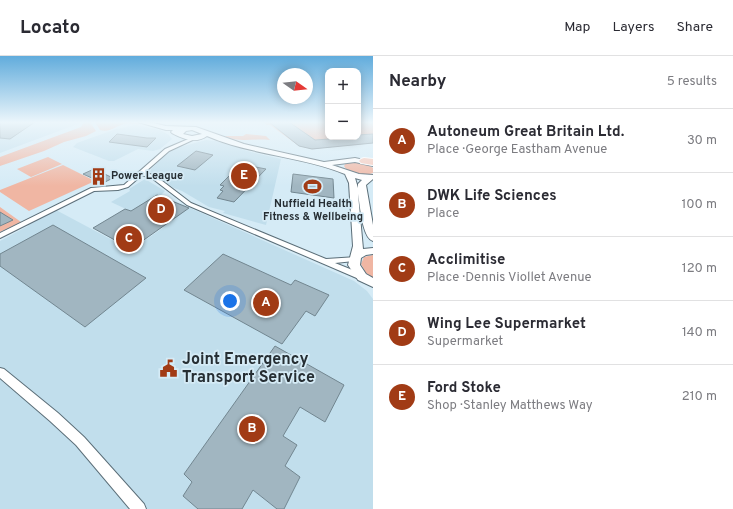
<!DOCTYPE html>
<meta charset="utf-8">
<style>
:root{--surface:#fff;--page:#f2f2f3;--text:#2b2b33;--muted:#7c7c81;--line:#e1e1e2;--accent:#a13b15}
body{margin:0;font-family:Overpass,sans-serif;background:var(--page);color:var(--text)}
.controls{position:absolute;right:12px;top:12px;display:grid;overflow:hidden;border-radius:8px;box-shadow:0 2px 10px #0003}
.controls button{width:36px;height:36px;display:grid;place-items:center;padding:0;border:0;border-bottom:1px solid var(--line);background:var(--surface);color:var(--text);font:20px sans-serif}
.compass{position:absolute;left:277px;top:12px;width:36px;height:36px;border-radius:50%;background:var(--surface);box-shadow:0 2px 10px #0003;rotate:104deg}
.you{position:absolute;left:230px;top:245px;width:14px;height:14px;margin:-10px;border:3px solid #fff;border-radius:50%;background:#1a73e8;box-shadow:0 0 0 6px #1a73e833}
.badge{display:grid;place-items:center;width:26px;height:26px;border-radius:50%;background:var(--accent);color:#fff;font-size:13px;font-weight:700}
.pin{position:absolute;translate:-50% -50%;border:2px solid #fff;box-shadow:0 1px 4px #0006}
.list{margin:0;padding:0;list-style:none}
h2{display:flex;justify-content:space-between;align-items:center;height:52px;margin:0;padding:0 16px;font-size:17px}
h2 small{font-size:13px;font-weight:400;color:var(--muted)}
.list li{display:grid;grid-template-columns:26px 1fr auto;gap:12px;align-items:center;box-sizing:border-box;height:64px;padding:0 16px;border-top:1px solid var(--line)}
.list b{display:block;font-size:15px;white-space:nowrap}
.list p{margin:0;font-size:13px;white-space:nowrap;color:var(--muted)}
.list em{font-size:13px;font-style:normal;color:var(--muted)}
.map{position:relative;flex:none;width:373px;height:453px;overflow:hidden}
header{display:flex;align-items:center;gap:24px;box-sizing:border-box;height:56px;padding:0 20px;background:var(--surface);border-bottom:1px solid var(--line)}
header strong{font-size:19px}
nav{display:flex;gap:22px;margin-inline-start:auto;font-size:14px}
main{display:flex}
aside{flex:1;background:var(--surface)}
.map>svg:first-child{display:block}
</style>
<header>
<strong>Locato</strong>
<nav><a>Map</a><a>Layers</a><a>Share</a></nav>
</header>
<main>
<div class="map">
<svg width="373" height="453" viewBox="0 0 373 453">
<rect width="100%" height="100%" fill="#d5ebf6"/>
<!-- built -->
<path fill="#c1deec" d="M0,66H83L0,97Z
M136,69L160,74L169,79L172,83L160,93L153,95L138,93L114,105H109L73,91L77,87L116,73Z
M206,84L216,85L251,96L281,103L266,169L223,157L225,155L209,151L182,135L174,132L150,116L151,113L167,97L176,92Z
M145,123L165,135L161,139L354,225L367,235L373,243V453H0V185L28,170L26,168L56,154L131,194L164,171L111,146L130,135L129,133Z"/>
<!-- green -->
<path fill="#f0b6a3" d="M84,66H90L96,75L86,80L64,86L44,95L0,110V101L81,71Z
M95,66H129L140,68C135,69 129,66 124,68C116,70 109,77 100,74Z
M263,66H328V81H358V66H373V87L312,93L299,90L270,69H267Z
M246,78L266,80L270,84C254,82 239,87 224,80H243Z
M48,101L62,108L31,121L17,113Z
M354,106L367,108L373,112V117C364,121 349,119 344,110L346,107Z
M63,109L95,125L29,155L0,136V134Z
M0,151L21,166L0,176Z
M373,199V222L366,217L361,208L364,201Z"/>
<!-- building -->
<path fill="#a1b6c1" stroke="#728690" d="M0,66H35L10,83L0,82Z
M269,66H289L315,84L358,81V79L373,78V87L312,93L299,90Z
M117,78L147,82H156L147,91L109,86Z
M196,95L213,99L195,114L177,110Z
M245,109L266,113L234,146L217,142L223,135L220,134L224,130L220,129L238,111Z
M94,113L113,122L103,127L83,118Z
M293,118L333,123L334,142L291,136Z
M157,139L189,152L131,193L93,172L125,153L131,155Z
M0,156L13,164L0,170Z
M53,169L146,222L85,271L0,210V198Z
M223,198L291,229L295,224L329,239L315,260L306,255L282,288L184,234Z
M275,290L344,329L325,366L300,351L283,380L297,389L285,410L300,421L284,453H277L253,434L242,453H198L183,440L192,426L184,418Z"/>
<g fill="none" stroke-linecap="round" stroke-linejoin="round">
<defs>
<path id="street" d="M193,81L197,82L169,95L145,116L157,121L191,147L326,203L357,201L358,203L354,205L335,207L365,219L366,221L365,223H359L187,149L153,123L142,119L128,131L118,134L94,135L0,182V177L91,132L124,129L165,93Z
M0,312L4,313L58,357L84,381L144,448L146,453H130L76,389L50,365L0,322Z"/>
<path id="secondary" d="M138,66H149L166,70L196,71L244,88L324,106L355,102L373,106V110L355,106L332,109L359,118L373,119V123L366,129L373,169V185C362,182 360,148 358,138L363,193L373,192V198L366,199L361,202L360,209L366,218L373,222V231L358,224L348,209L353,190L349,127L345,118C301,100 251,99 207,80C196,88 183,83 172,77L171,76L173,74H166ZM192,74L202,78L192,80L183,78L186,75ZM355,122L362,124L358,128V132Z"/>
<path id="highway" d="M364,102L373,103V109L361,107L359,105L361,103Z"/>
</defs>
<!-- street casing -->
<use href="#street" stroke="#5b6e78" stroke-width="2"/>
<!-- secondary casing -->
<use href="#secondary" stroke="#5b6e78" stroke-width="2"/>
<!-- highway casing -->
<use href="#highway" stroke="#fff" stroke-width="2"/>
<!-- street -->
<use href="#street" fill="#fff" fill-rule="evenodd"/>
<!-- secondary -->
<use href="#secondary" fill="#fff" fill-rule="evenodd"/>
<!-- highway -->
<use href="#highway" fill="#f9cbbc" fill-rule="evenodd"/>
</g>
<!-- sky -->
<linearGradient id="sky" x2="0" y2="1"><stop stop-color="#61acdc"/><stop offset="0.51" stop-color="#ecf6fb"/><stop offset="1" stop-color="#ecf6fb" stop-opacity="0"/></linearGradient>
<rect width="373" height="130" fill="url(#sky)"/>
<!-- icons -->
<defs>
<symbol id="building-bare" viewBox="-9 -9 18 18"><path d="M-4-6H4V6H1V3H-1V6H-4ZM-2.5-4.3h1.7v1.8h-1.7ZM.8-4.3h1.7v1.8H.8ZM-2.5-1h1.7V.8h-1.7ZM.8-1h1.7V.8H.8Z" fill="#a13b15" stroke="#d5ebf6" stroke-width="2.5" paint-order="stroke"/></symbol>
<symbol id="stadium-bare" viewBox="-9 -9 18 18"><path d="M0-5a6.5 5 0 1 0 0 10a6.5 5 0 1 0 0-10ZM-3.5-1.8h7v3.6h-7Z" fill="#a13b15" stroke="#d5ebf6" stroke-width="2.5" paint-order="stroke"/></symbol>
<symbol id="civic-bare" viewBox="-9 -9 18 18"><path d="M-.6-6.5H3V-4.5H.6V-3L4-1V1h2V6H-6V1h2V-1L-.6-3ZM-1.2 2.5V6h2.4V2.5Z" fill="#a13b15" stroke="#d5ebf6" stroke-width="2.5" paint-order="stroke"/></symbol>
</defs>
<g fill-rule="evenodd">
<use href="#building-bare" x="86" y="108" width="25" height="25"/>
<use href="#stadium-bare" x="300" y="118" width="25" height="25"/>
<use href="#civic-bare" x="156" y="300" width="25" height="25"/>
</g>
<g text-anchor="middle" dominant-baseline="central" stroke-width="3.5" stroke-linejoin="round" paint-order="stroke">
<!-- far-poi labels -->
<g font-size="11" font-weight="bold" fill="#262e33" stroke="#d5ebf6" text-anchor="start">
<text x="111" y="120">Power League</text>
<text x="313" y="148" text-anchor="middle">Nuffield Health<tspan x="313" dy="13">Fitness &amp; Wellbeing</tspan></text>
</g>
<!-- near-poi labels -->
<g font-size="16" font-weight="bold" fill="#262e33" stroke="#d5ebf6" text-anchor="start">
<text x="182" y="304">Joint Emergency<tspan x="182" dy="18">Transport Service</tspan></text>
</g>
</g>
</svg>
<div class="controls">
<button>+</button>
<button>−</button>
</div>
<svg class="compass" viewBox="-18 -18 36 36"><path d="M0-13l5 13h-10z" fill="#e53935"/><path d="M0 13l5-13h-10z" fill="#7c7c81"/></svg>
<div class="you"></div>
<div class="pin badge" style="left:266px;top:247px">A</div>
<div class="pin badge" style="left:252px;top:373px">B</div>
<div class="pin badge" style="left:129px;top:183px">C</div>
<div class="pin badge" style="left:161px;top:154px">D</div>
<div class="pin badge" style="left:244px;top:120px">E</div>
</div>
<aside>
<h2>Nearby<small>5 results</small></h2>
<ul class="list">
<li><span class="badge">A</span><div><b>Autoneum Great Britain Ltd.</b><p>Place · George Eastham Avenue</p></div><em>30 m</em></li>
<li><span class="badge">B</span><div><b>DWK Life Sciences</b><p>Place</p></div><em>100 m</em></li>
<li><span class="badge">C</span><div><b>Acclimitise</b><p>Place · Dennis Viollet Avenue</p></div><em>120 m</em></li>
<li><span class="badge">D</span><div><b>Wing Lee Supermarket</b><p>Supermarket</p></div><em>140 m</em></li>
<li><span class="badge">E</span><div><b>Ford Stoke</b><p>Shop · Stanley Matthews Way</p></div><em>210 m</em></li>
</ul>
</aside>
</main>
